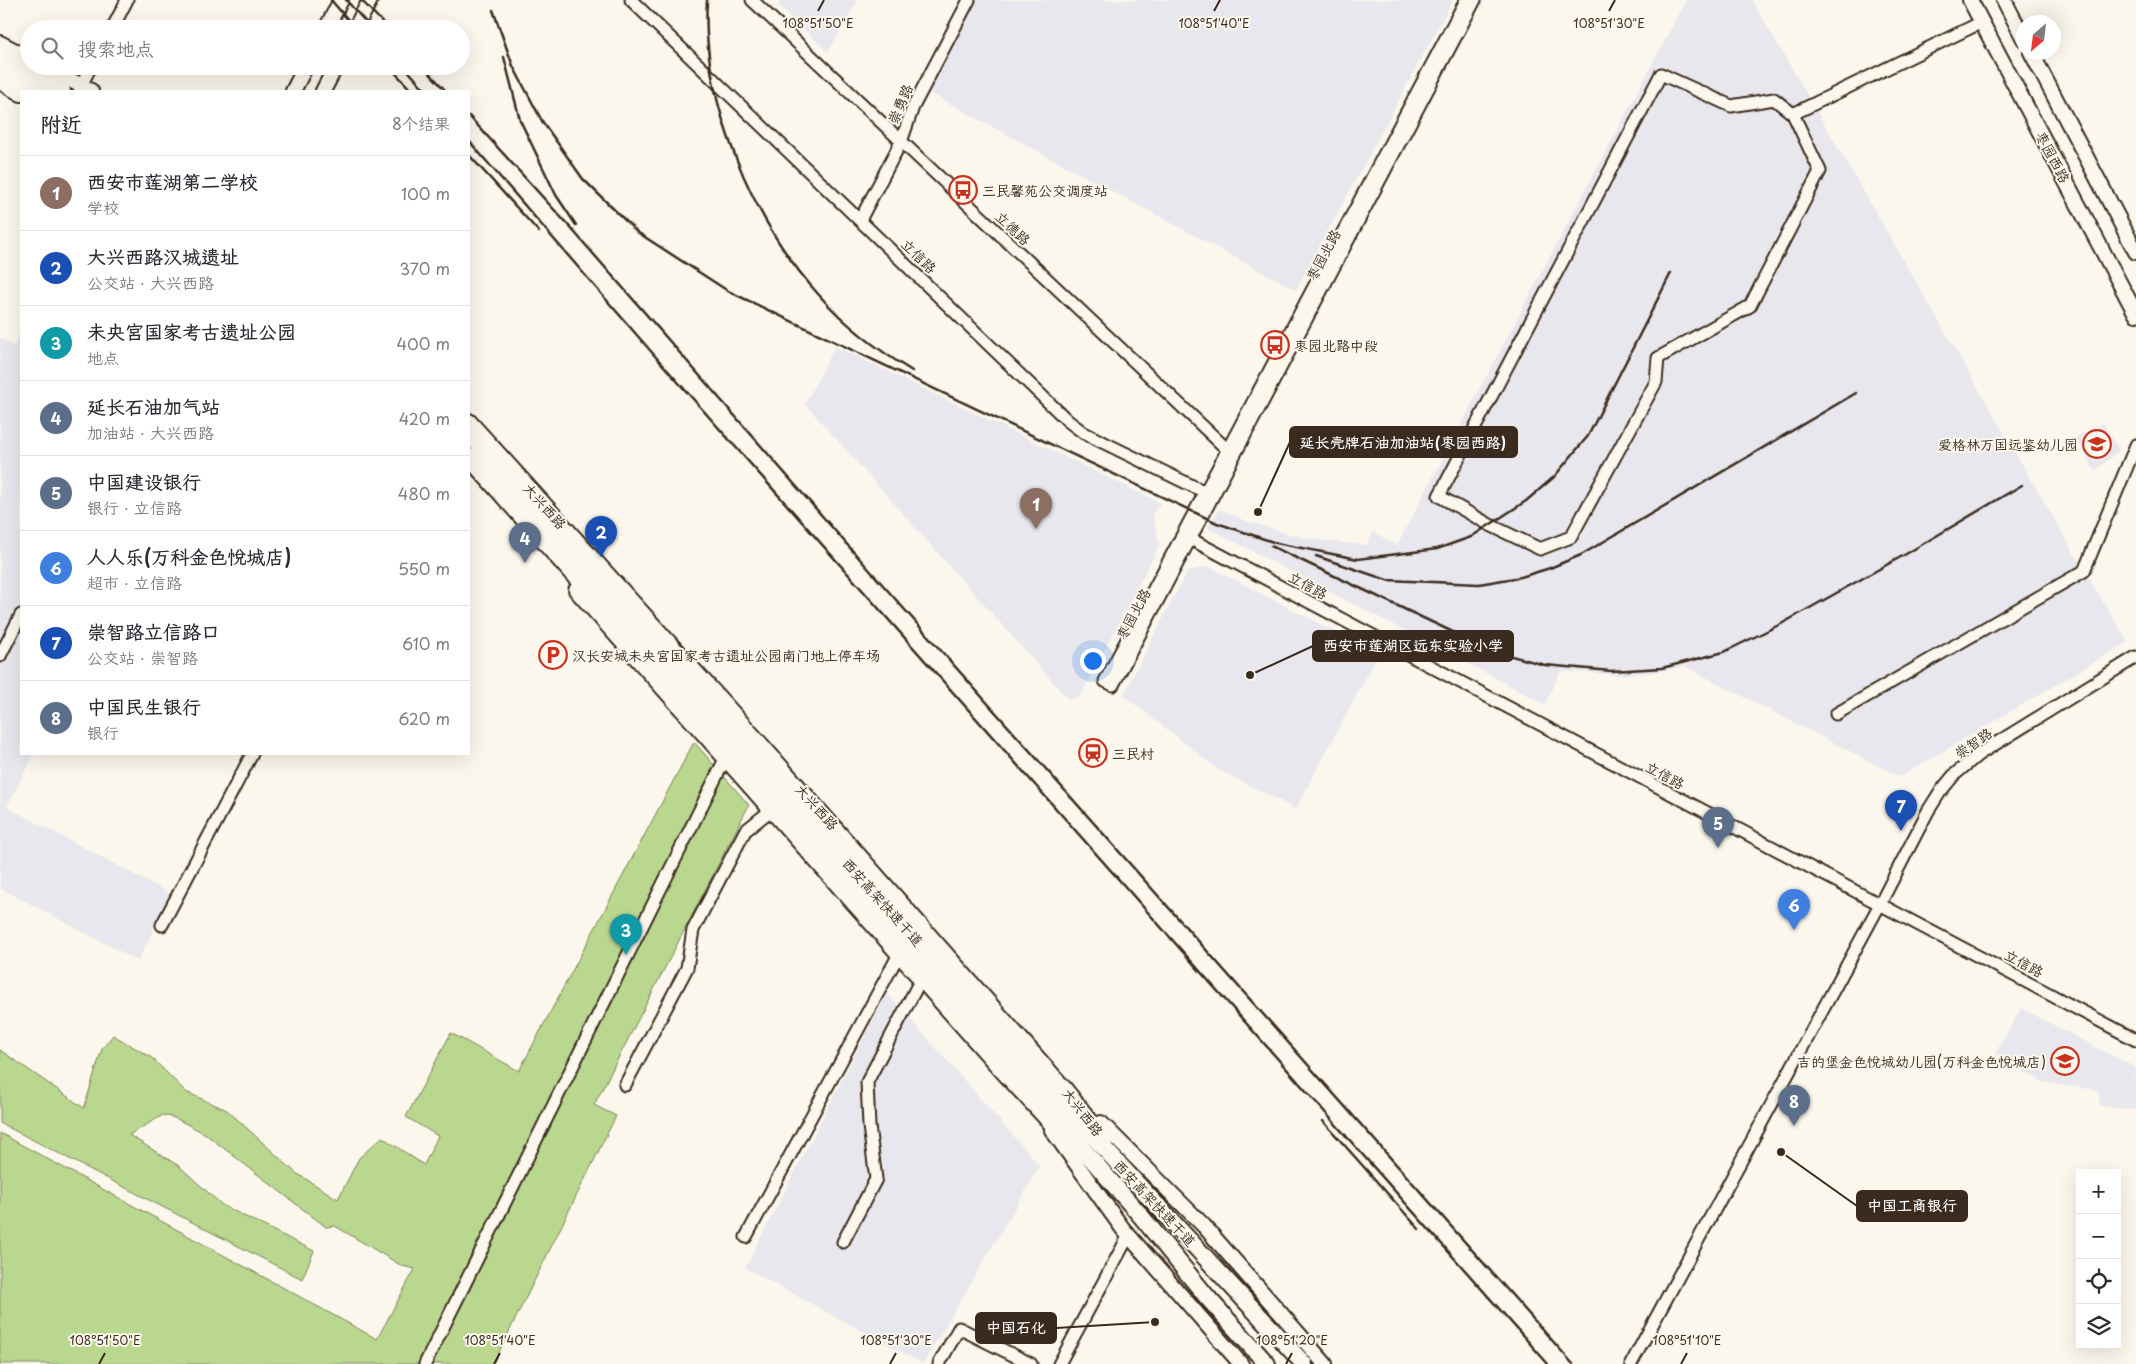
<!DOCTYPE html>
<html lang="zh">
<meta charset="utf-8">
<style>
:root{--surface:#fff;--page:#f2f2f3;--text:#2b2b33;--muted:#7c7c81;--line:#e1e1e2;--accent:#db2777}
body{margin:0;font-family:"Playpen Sans","LXGW WenKai TC",sans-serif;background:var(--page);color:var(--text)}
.controls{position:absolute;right:15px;bottom:15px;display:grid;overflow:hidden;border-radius:0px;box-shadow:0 5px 20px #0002}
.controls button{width:45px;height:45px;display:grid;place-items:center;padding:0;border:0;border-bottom:1px solid var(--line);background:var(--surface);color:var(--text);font:25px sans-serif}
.compass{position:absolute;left:2016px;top:15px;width:45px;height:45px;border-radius:50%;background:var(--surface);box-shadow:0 5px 20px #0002;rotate:208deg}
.you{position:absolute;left:1092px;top:660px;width:18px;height:18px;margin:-12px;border:4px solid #fff;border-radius:50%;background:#1a73e8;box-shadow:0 0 0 8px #1a73e833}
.badge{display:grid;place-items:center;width:32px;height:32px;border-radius:50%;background:var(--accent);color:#fff;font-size:16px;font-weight:700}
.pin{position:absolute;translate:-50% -41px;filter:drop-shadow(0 1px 2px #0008)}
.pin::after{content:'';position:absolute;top:26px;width:18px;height:15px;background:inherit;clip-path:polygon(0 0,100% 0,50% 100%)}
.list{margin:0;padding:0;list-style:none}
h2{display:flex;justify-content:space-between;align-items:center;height:65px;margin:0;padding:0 20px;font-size:21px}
h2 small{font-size:16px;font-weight:400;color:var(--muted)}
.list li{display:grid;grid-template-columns:32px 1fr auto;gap:15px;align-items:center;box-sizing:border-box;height:75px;padding:0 20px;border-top:1px solid var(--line)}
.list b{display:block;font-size:19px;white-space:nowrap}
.list p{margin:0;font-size:16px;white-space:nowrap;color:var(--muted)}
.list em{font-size:16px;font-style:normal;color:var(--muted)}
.icon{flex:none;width:28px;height:28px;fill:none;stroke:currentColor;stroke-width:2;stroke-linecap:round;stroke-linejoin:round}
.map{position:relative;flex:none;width:2136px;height:1364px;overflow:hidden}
.search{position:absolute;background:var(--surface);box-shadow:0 5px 20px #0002;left:20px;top:20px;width:450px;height:55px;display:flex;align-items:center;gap:12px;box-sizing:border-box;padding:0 18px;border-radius:28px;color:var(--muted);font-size:19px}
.panel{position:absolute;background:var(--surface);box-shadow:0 5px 20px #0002;left:20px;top:90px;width:450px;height:665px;border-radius:0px}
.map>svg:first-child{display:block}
</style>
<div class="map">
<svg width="2136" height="1364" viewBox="0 0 2136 1364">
<rect width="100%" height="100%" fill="#fbf7ec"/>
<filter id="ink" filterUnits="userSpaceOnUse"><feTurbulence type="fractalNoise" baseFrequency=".02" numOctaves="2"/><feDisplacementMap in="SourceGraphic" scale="10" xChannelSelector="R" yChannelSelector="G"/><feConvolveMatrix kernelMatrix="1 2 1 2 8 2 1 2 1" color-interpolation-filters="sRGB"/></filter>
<g filter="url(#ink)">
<!-- built -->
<path fill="#e8e7ee" d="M781,0H858L828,52L778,5Z
M977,0H1453L1296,290L926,91Z
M1686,0H1752L2082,567L2128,642L1900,777L1684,666L1656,672L1620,675L1561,671L1545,704L1208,528L1219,509L1248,522L1308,539L1367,545L1373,532L1397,545Z
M21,333V754H34L7,807L171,894L138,961L0,888V338L14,346Z
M835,346L1161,503L1152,514L1160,544L1081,695L1069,700L805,404Z
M2103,423L2119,450L2095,471L2075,438Z
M1208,566L1378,654L1296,809L1219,770L1123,695L1187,572Z
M887,993L1040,1166L923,1364L745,1268Z
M2021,1008L2136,1068V1110L2100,1106L2098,1090L2042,1082L1995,1054Z"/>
<!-- green -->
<path fill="#b9d78f" stroke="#7a8056" d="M694,742L749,805L594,1105L616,1116L493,1364H0V1133L377,1339L415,1269L402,1266L335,1226L326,1227L204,1133L175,1118L163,1115L129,1135L179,1166L222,1205L314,1251L302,1279L0,1123V1050L84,1108L102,1049L113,1035L152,1058L186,1092L227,1110L296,1173L338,1199L359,1158L382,1137L424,1165L438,1136L406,1117L451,1033L519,1071Z"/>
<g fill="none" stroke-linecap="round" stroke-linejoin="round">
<defs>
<path id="minor" d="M631,0L1068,421L1084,433L1211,495
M752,0L1232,454
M1466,0L1105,681L1113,685L1475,0
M112,29L127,0
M81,86L91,66
M1793,114L1774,99L1731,106L1661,74L1439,496L1490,525L1540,549L1571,537L1656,382L1658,358L1750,306L1820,171L1793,114L1982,22
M860,220L901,142L913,107L969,0
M1183,535L2136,1040
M0,656L21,615
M1836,714L2084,571L2136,445
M162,925L252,754
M625,1085L687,968L693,930L745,831L771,810
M746,1237L899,954
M843,1242L876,1179L869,1126L867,1082L921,979
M425,1364L725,759
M939,1364L959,1328L1031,1364
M1059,1364L1129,1235
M1631,1364L1880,904L1928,811L1940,792L1954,775L1979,754L2136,657"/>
<path id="major" d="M1970,0L2136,314
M2004,0L2024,39
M326,29L341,0
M355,29L370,0
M0,43L29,58
M2031,52L2136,252
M44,66L91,91
M0,82L21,94
M293,91L306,66
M323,91L336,66
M469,421L761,744L1066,1090L1106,1140
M576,590L1001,1070L1062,1136
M1101,1123L1204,1226L1325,1364
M1052,1130L1123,1229L1241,1364"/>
<path id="highway" d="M0,58L62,91
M0,71L38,91
M469,434L1039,1078L1304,1364
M469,457L1029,1087L1141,1216L1207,1297L1267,1364"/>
</defs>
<!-- minor casing -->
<use href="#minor" stroke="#3b2a1e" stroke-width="15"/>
<!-- major casing -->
<use href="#major" stroke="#3b2a1e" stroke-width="18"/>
<!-- highway casing -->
<use href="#highway" stroke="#3b2a1e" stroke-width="20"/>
<!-- minor -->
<use href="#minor" stroke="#fbf7ec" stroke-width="11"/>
<!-- major -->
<use href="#major" stroke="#fbf7ec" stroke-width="14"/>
<!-- highway -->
<use href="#highway" stroke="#fbf7ec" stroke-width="16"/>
<!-- rail -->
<path stroke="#3b2a1e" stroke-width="2.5" d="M331,0L356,29
M346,0L372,29
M361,0L389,29
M707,0C701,99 752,221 819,295C845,325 878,350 912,371
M493,10L513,66L542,121L583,179L637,232L728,291L1217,523L1276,543L1358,559L1437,549L1471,537L1526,501L1554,477L1588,436L1671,273
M504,57L520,120L556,195L576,225
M389,66L412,91
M404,66L426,91
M423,66L446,91
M469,116L569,226L851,549L1573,1364
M469,141L655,356L1548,1364
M469,155L539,232
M1271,546L1493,651L1545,665L1611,671L1662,668L1724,652L1783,623L1906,554L2022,485
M1316,556L1387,580L1479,584L1521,577L1550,568L1581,555L1856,393
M1323,1121L1419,1229"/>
</g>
</g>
<!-- ticks -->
<path fill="none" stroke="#3b2a1e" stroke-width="2" d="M818,11L824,0M1214,11L1220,0M1609,11L1615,0M99,1364L105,1353M494,1364L500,1353M890,1364L896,1353M1286,1364L1292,1353M1681,1364L1687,1353"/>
<!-- icons -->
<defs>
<symbol id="bus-ring" viewBox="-11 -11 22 22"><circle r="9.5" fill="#fbf7ec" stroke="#c8321e" stroke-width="1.5"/><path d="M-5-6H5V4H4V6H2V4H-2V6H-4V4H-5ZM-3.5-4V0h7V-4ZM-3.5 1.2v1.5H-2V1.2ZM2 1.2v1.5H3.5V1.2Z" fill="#c8321e"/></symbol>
<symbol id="school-ring" viewBox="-11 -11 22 22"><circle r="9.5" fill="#fbf7ec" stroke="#c8321e" stroke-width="1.5"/><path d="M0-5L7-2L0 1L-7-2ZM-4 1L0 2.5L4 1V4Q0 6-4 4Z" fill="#c8321e"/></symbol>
<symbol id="parking-ring" viewBox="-11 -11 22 22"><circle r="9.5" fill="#fbf7ec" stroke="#c8321e" stroke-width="1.5"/><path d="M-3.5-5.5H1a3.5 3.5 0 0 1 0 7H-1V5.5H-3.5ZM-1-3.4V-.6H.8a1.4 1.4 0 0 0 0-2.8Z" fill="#c8321e"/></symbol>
<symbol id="station-ring" viewBox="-11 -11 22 22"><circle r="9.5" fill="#fbf7ec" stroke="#c8321e" stroke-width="1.5"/><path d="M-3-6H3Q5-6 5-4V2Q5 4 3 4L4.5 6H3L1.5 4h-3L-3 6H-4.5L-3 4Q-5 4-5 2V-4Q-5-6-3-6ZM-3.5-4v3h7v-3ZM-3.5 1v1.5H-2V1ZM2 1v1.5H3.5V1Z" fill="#c8321e"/></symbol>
</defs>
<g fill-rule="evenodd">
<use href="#bus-ring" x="947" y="174" width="32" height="32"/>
<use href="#bus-ring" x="1259" y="329" width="32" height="32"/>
<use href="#school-ring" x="2081" y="428" width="32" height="32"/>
<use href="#parking-ring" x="537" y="639" width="32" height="32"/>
<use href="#station-ring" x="1077" y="737" width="32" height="32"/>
<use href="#school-ring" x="2049" y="1045" width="32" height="32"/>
</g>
<g text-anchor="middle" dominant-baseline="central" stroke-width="4" stroke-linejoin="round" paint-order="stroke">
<!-- street labels -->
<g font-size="14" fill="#3b2a1e" stroke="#fbf7ec">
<text transform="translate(900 104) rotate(-67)">崇勇路</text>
<text transform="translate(2053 157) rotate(62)">枣园西路</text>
<text transform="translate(1013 228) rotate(43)">立德路</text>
<text transform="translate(1323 255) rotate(-62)">枣园北路</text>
<text transform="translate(919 256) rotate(44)">立信路</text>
<text transform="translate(545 506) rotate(48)">大兴西路</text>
<text transform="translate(1308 585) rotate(28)">立信路</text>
<text transform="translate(1133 614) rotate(-62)">枣园北路</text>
<text transform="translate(1973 743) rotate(-35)">崇智路</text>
<text transform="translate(1665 775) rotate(28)">立信路</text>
<text transform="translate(817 807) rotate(48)">大兴西路</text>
<text transform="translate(883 902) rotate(48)">西安高架快速干道</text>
<text transform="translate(2024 963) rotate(28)">立信路</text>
<text transform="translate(1083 1112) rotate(52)">大兴西路</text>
<text transform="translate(1155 1203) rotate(47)">西安高架快速干道</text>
</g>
<!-- poi labels -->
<g font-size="14" fill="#3b2a1e" stroke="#fbf7ec" text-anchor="start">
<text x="982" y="190">三民馨苑公交调度站</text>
<text x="1294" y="345">枣园北路中段</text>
<text x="2078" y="444" text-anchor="end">爱格林万国远鉴幼儿园</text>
<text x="572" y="655">汉长安城未央宫国家考古遗址公园南门地上停车场</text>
<text x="1112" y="753">三民村</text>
<text x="2046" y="1061" text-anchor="end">吉的堡金色悦城幼儿园(万科金色悦城店)</text>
</g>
</g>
<g font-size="12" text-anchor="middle" fill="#3b2a1e" stroke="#fbf7ec" stroke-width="4" stroke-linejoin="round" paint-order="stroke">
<text x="818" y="28">108°51'50"E</text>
<text x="1214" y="28">108°51'40"E</text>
<text x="1609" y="28">108°51'30"E</text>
<text x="105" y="1345">108°51'50"E</text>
<text x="500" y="1345">108°51'40"E</text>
<text x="896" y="1345">108°51'30"E</text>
<text x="1292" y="1345">108°51'20"E</text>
<text x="1687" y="1345">108°51'10"E</text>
</g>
<!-- callouts -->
<path fill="none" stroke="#3b2a1e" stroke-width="2" d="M1258 512L1290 442M1250 675L1313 646M1781 1152L1857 1206M1155 1322L1056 1328"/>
<g fill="#3b2a1e" stroke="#fbf7ec" stroke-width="2">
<circle cx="1258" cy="512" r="5"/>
<circle cx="1250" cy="675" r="5"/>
<circle cx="1781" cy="1152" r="5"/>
<circle cx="1155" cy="1322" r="5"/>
</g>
<g fill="#3b2a1e" stroke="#3b2a1e" stroke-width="2">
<rect x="1290" y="427" width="227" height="30" rx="5"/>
<rect x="1313" y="631" width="200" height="30" rx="5"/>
<rect x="1857" y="1191" width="110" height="30" rx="5"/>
<rect x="976" y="1313" width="80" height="30" rx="5"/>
</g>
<g font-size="15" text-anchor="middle" font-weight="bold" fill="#fff">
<text x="1403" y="448">延长壳牌石油加油站(枣园西路)</text>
<text x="1413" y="651">西安市莲湖区远东实验小学</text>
<text x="1912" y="1211">中国工商银行</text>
<text x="1016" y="1333">中国石化</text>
</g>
</svg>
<div class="controls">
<button>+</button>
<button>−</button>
<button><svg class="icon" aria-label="locate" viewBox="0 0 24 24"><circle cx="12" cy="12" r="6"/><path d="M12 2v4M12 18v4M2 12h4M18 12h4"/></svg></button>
<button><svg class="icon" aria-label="layers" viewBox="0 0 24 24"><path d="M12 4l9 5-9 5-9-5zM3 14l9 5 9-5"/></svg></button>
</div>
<svg class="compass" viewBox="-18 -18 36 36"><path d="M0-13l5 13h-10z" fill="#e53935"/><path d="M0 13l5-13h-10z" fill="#7c7c81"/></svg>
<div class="you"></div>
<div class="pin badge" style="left:1036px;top:529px;background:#8d6e63">1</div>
<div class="pin badge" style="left:601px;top:557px;background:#1a4fb4">2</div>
<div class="pin badge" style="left:626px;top:955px;background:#0f9aa8">3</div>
<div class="pin badge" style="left:525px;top:563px;background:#5c6f8a">4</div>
<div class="pin badge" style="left:1718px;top:848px;background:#5c6f8a">5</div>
<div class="pin badge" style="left:1794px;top:930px;background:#3f7fe0">6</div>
<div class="pin badge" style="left:1901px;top:831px;background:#1a4fb4">7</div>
<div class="pin badge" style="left:1794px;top:1126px;background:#5c6f8a">8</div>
<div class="search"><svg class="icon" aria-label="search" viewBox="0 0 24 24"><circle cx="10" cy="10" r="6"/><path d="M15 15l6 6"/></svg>搜索地点</div>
<section class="panel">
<h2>附近<small>8个结果</small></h2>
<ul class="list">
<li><span class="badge" style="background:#8d6e63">1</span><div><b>西安市莲湖第二学校</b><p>学校</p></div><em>100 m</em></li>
<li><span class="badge" style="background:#1a4fb4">2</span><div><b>大兴西路汉城遗址</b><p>公交站 · 大兴西路</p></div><em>370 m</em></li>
<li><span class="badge" style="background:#0f9aa8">3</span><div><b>未央宫国家考古遗址公园</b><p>地点</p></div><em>400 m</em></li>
<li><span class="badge" style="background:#5c6f8a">4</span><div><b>延长石油加气站</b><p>加油站 · 大兴西路</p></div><em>420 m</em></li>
<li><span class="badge" style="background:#5c6f8a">5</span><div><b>中国建设银行</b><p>银行 · 立信路</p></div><em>480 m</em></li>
<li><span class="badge" style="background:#3f7fe0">6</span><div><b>人人乐(万科金色悦城店)</b><p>超市 · 立信路</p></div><em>550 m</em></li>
<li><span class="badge" style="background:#1a4fb4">7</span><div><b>崇智路立信路口</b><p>公交站 · 崇智路</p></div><em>610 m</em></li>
<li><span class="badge" style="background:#5c6f8a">8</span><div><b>中国民生银行</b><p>银行</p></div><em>620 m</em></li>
</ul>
</section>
</div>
